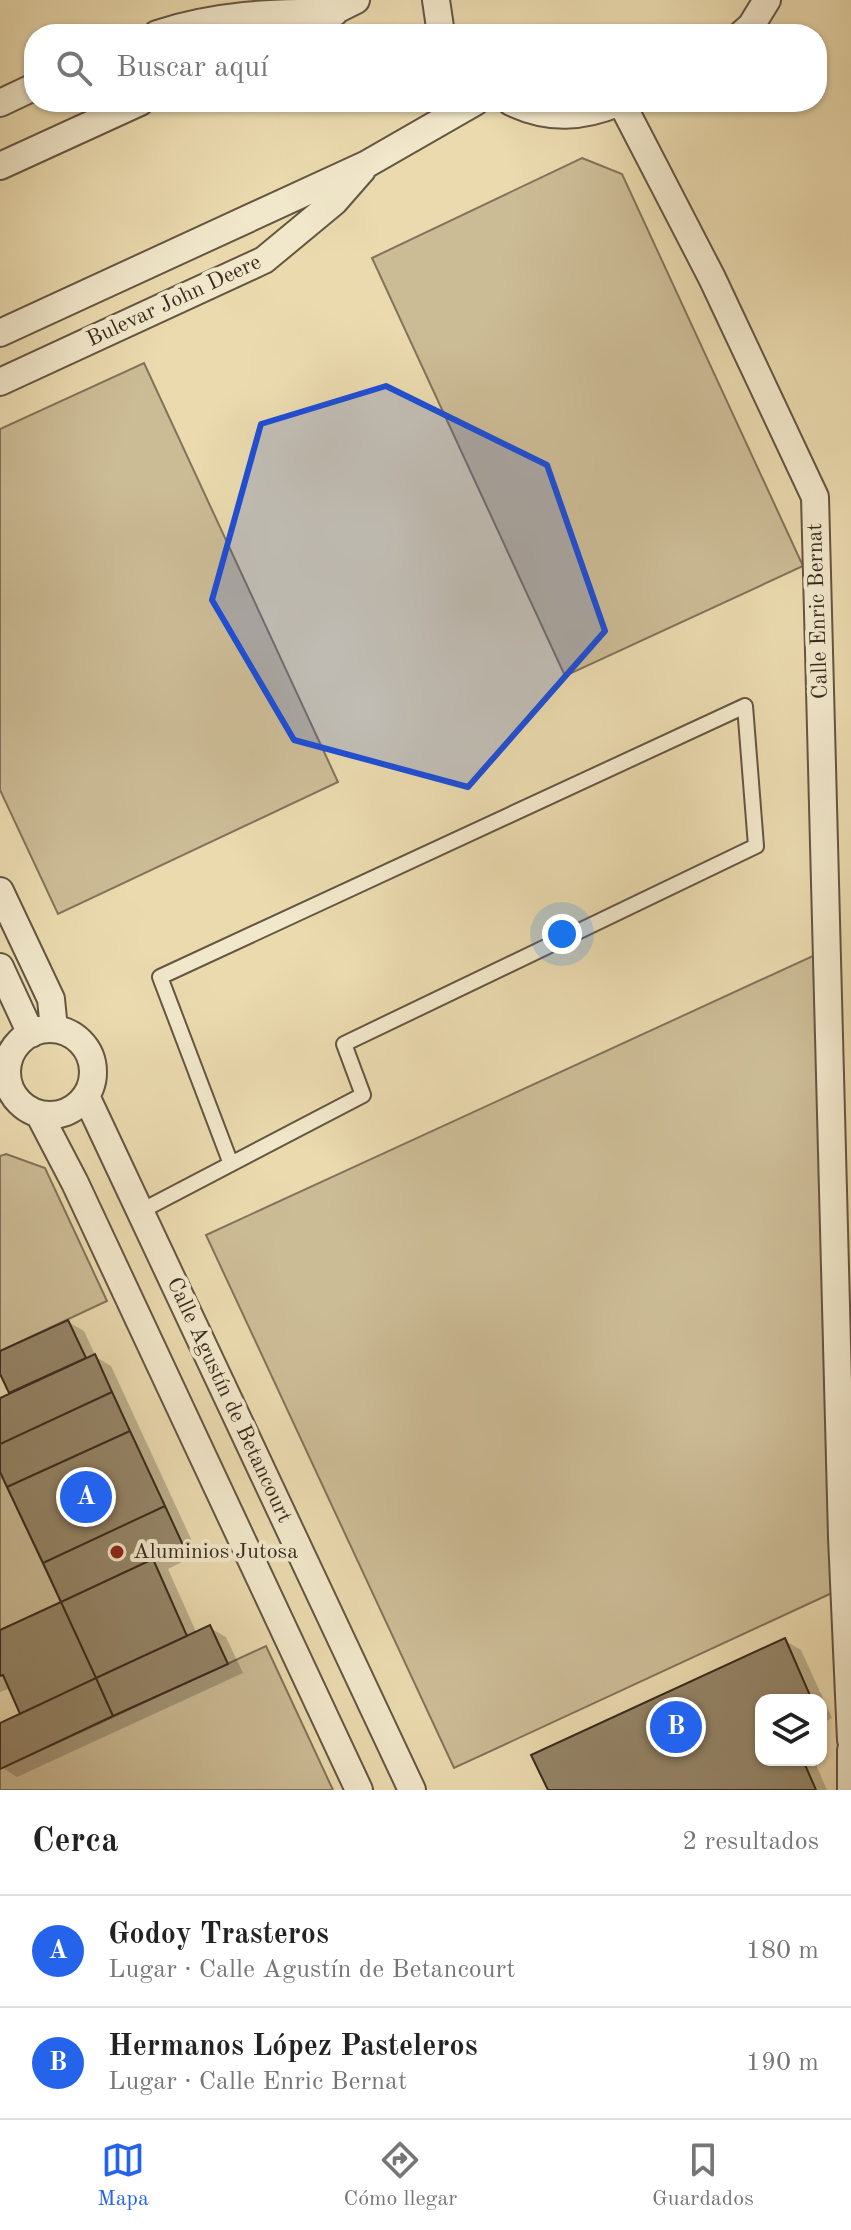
<!DOCTYPE html>
<html lang="es">
<meta charset="utf-8">
<style>
:root{--surface:#fff;--page:#f6f6f6;--text:#222;--muted:#767676;--line:#e0e0e0;--accent:#2563eb}
body{margin:0;font-family:"Old Standard TT",serif;background:var(--page);color:var(--text)}
.controls{position:absolute;right:24px;bottom:24px;display:grid;overflow:hidden;border-radius:16px;box-shadow:0 2px 6px #0004}
.controls button{width:72px;height:72px;display:grid;place-items:center;padding:0;border:0;border-bottom:2px solid var(--line);background:var(--surface);color:var(--text);font:40px sans-serif}
.you{position:absolute;left:562px;top:934px;width:28px;height:28px;margin:-20px;border:6px solid #fff;border-radius:50%;background:#1a73e8;box-shadow:0 0 0 12px #1a73e833}
.badge{display:grid;place-items:center;width:52px;height:52px;border-radius:50%;background:var(--accent);color:#fff;font-size:26px;font-weight:700}
.pin{position:absolute;translate:-50% -50%;border:4px solid #fff;box-shadow:0 2px 8px #0006}
.list{margin:0;padding:0;list-style:none}
h2{display:flex;justify-content:space-between;align-items:center;height:104px;margin:0;padding:0 32px;font-size:34px}
h2 small{font-size:26px;font-weight:400;color:var(--muted)}
.list li{display:grid;grid-template-columns:52px 1fr auto;gap:24px;align-items:center;box-sizing:border-box;height:112px;padding:0 32px;border-top:2px solid var(--line)}
.list b{display:block;font-size:30px;white-space:nowrap}
.list p{margin:0;font-size:26px;white-space:nowrap;color:var(--muted)}
.list em{font-size:26px;font-style:normal;color:var(--muted)}
.icon{flex:none;width:44px;height:44px;fill:none;stroke:currentColor;stroke-width:2;stroke-linecap:round;stroke-linejoin:round}
.map{position:relative;flex:none;width:851px;height:1790px;overflow:hidden}
.search{position:absolute;background:var(--surface);box-shadow:0 2px 6px #0004;left:24px;right:24px;top:24px;height:88px;display:flex;align-items:center;gap:20px;box-sizing:border-box;padding:0 28px;border-radius:32px;color:var(--muted);font-size:30px}
.sheet{height:328px;background:var(--surface)}
nav{display:flex;justify-content:space-around;align-items:center;box-sizing:border-box;height:112px;border-top:2px solid var(--line);background:var(--surface);font-size:22px;color:var(--muted)}
nav a{display:grid;justify-items:center;gap:4px}
nav .on{color:var(--accent)}
.map>svg:first-child{display:block}
</style>
<div class="map">
<svg width="851" height="1790" viewBox="0 0 851 1790">
<rect width="100%" height="100%" fill="#eadaae"/>
<filter id="stains"><feTurbulence type="fractalNoise" baseFrequency=".0025" numOctaves="4"/><feColorMatrix values="0 0 0 0 .2 0 0 0 0 .09 0 0 0 0 .02 0 0 0 .5 -.17"/></filter>
<radialGradient id="worn" r=".72"><stop offset=".6" stop-color="#630" stop-opacity="0"/><stop offset="1" stop-color="#630" stop-opacity=".3"/></radialGradient>
<!-- green -->
<path fill="#ccbc96" stroke="#82735a" stroke-width="2" d="M582,158L622,174L803,566L565,676L372,258Z
M144,363L338,782L58,914L0,790V429Z
M815,955L834,1592L454,1768L206,1235Z
M6,1154L45,1168L107,1301L0,1351V1156Z
M0,1472L61,1602L0,1630Z
M266,1646L333,1790H0V1769Z"/>
<!-- shadow -->
<path fill="#0003" d="M68,1322L84,1331L96,1357L111,1366L198,1554L168,1569L197,1634L210,1628L226,1637L243,1673L17,1777L0,1766V1725L23,1715L11,1688L0,1692V1632L63,1603L0,1467V1400L12,1394L0,1369V1354Z
M784,1640L801,1650L832,1718L821,1724V1700H761V1760H814L827,1790H550Z"/>
<!-- building -->
<path fill="#958669" stroke="#392a1e" stroke-width="2" d="M68,1320L86,1358L9,1393L0,1374V1351Z
M95,1354L112,1392L0,1444V1398Z
M112,1392L130,1431L7,1487L0,1472V1444Z
M130,1431L165,1506L43,1563L7,1487Z
M165,1506L183,1545L61,1602L43,1563Z
M153,1559L187,1636L96,1678L61,1602Z
M61,1602L96,1678L20,1714L3,1675L0,1676V1630Z
M210,1625L228,1664L113,1716L96,1678Z
M785,1638L812,1700H761V1760H803L816,1790H548L531,1755Z
M96,1678L113,1716L0,1769V1723Z"/>
<g fill="none" stroke-linecap="round" stroke-linejoin="round">
<defs>
<path id="lane" d="M141,1211L363,1095L344,1044L756,846L745,706L160,977L231,1164"/>
<path id="street" d="M436,0L441,34
M157,34C215,15 273,12 334,13
M288,34L356,0
M742,34L751,26L767,0
M511,102C549,120 582,118 620,102
M621,102L712,278L815,497L842,1537L851,1740
M0,103L34,87
M0,166L140,102
M0,333L367,164L475,102
M0,382L264,260L334,202L362,170
M0,891L51,999L54,1029
M0,967L31,1034
M7 1072a43 43 0 1 1 86 0a43 43 0 1 1-86 0Z
M86,1096L412,1790
M39,1114L75,1183L359,1790
M851,1790V1750"/>
</defs>
<!-- lane casing -->
<use href="#lane" stroke="#655642" stroke-width="18"/>
<!-- street casing -->
<use href="#street" stroke="#655642" stroke-width="30"/>
<!-- lane -->
<use href="#lane" stroke="#f1e7ca" stroke-width="14"/>
<!-- street -->
<use href="#street" stroke="#f1e7ca" stroke-width="26"/>
</g>
<!-- marked area -->
<path fill="#1d4ed8" fill-opacity="0.2" stroke="#1d4ed8" stroke-width="6" stroke-linejoin="round" d="M386,386L547,465L605,631L468,787L294,740L212,600L261,424Z"/>
<!-- markers -->
<circle fill="#8f2418" stroke="#f1e7ca" stroke-width="3" cx="117" cy="1552" r="8"/>
<g text-anchor="middle" dominant-baseline="central" stroke-width="8" stroke-linejoin="round" paint-order="stroke">
<!-- street labels -->
<g font-size="22" fill="#392a1e" stroke="#f1e7ca">
<text transform="translate(174 301) rotate(-25)">Bulevar John Deere</text>
<text transform="translate(818 611) rotate(-92)">Calle Enric Bernat</text>
<text transform="translate(229 1400) rotate(65)">Calle Agustín de Betancourt</text>
</g>
<!-- poi labels -->
<g font-size="22" fill="#392a1e" stroke="#f1e7ca" text-anchor="start">
<text x="133" y="1552">Aluminios Jutosa</text>
</g>
</g>
<rect width="100%" height="100%" filter="url(#stains)"/>
<rect width="100%" height="100%" fill="url(#worn)"/>
</svg>
<div class="controls">
<button><svg class="icon" aria-label="layers" viewBox="0 0 24 24"><path d="M12 4l9 5-9 5-9-5zM3 14l9 5 9-5"/></svg></button>
</div>
<div class="you"></div>
<div class="pin badge" style="left:86px;top:1497px">A</div>
<div class="pin badge" style="left:676px;top:1727px">B</div>
<div class="search"><svg class="icon" aria-label="search" viewBox="0 0 24 24"><circle cx="10" cy="10" r="6"/><path d="M15 15l6 6"/></svg>Buscar aquí</div>
</div>
<section class="sheet">
<h2>Cerca<small>2 resultados</small></h2>
<ul class="list">
<li><span class="badge">A</span><div><b>Godoy Trasteros</b><p>Lugar · Calle Agustín de Betancourt</p></div><em>180 m</em></li>
<li><span class="badge">B</span><div><b>Hermanos López Pasteleros</b><p>Lugar · Calle Enric Bernat</p></div><em>190 m</em></li>
</ul>
</section>
<nav>
<a class="on"><svg class="icon" aria-label="map" viewBox="0 0 24 24"><path d="M3 6l6-2 6 2 6-2v14l-6 2-6-2-6 2zM9 4v14M15 6v14"/></svg>Mapa</a>
<a><svg class="icon" aria-label="directions" viewBox="0 0 24 24"><path d="M12 3l9 9-9 9-9-9zM9 14v-3h6M13 9l2 2-2 2"/></svg>Cómo llegar</a>
<a><svg class="icon" aria-label="saved" viewBox="0 0 24 24"><path d="M7 4h10v16l-5-4-5 4z"/></svg>Guardados</a>
</nav>
